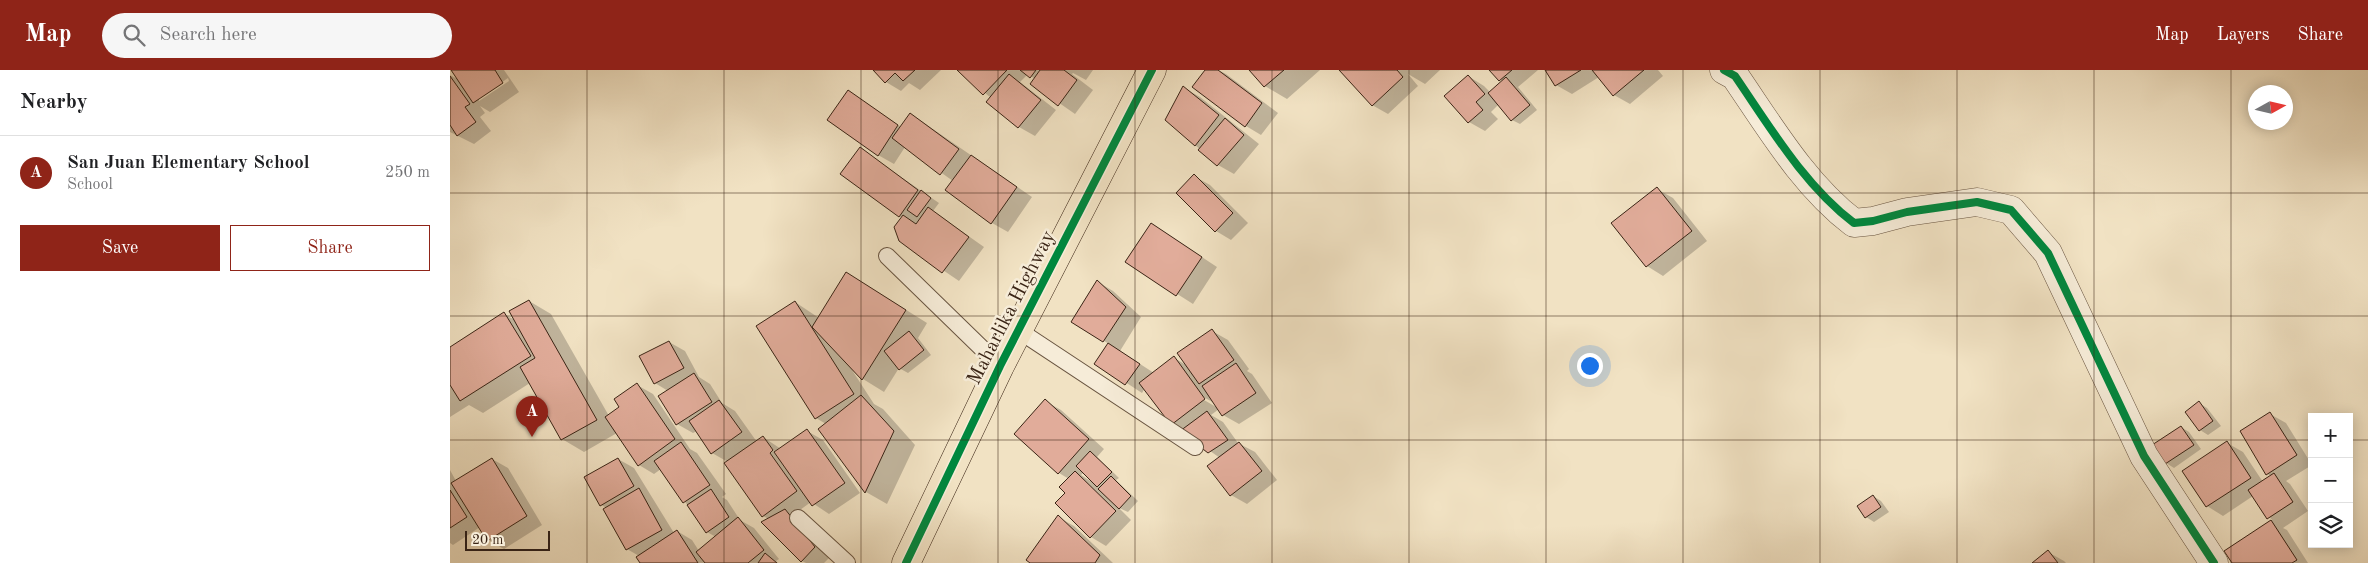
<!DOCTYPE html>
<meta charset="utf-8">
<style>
:root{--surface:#fff;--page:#f6f6f6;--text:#202124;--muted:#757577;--line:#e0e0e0;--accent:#8f2418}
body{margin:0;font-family:"Old Standard TT",serif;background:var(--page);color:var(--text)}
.controls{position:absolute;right:15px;bottom:15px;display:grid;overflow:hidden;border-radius:0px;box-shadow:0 2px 12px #0003}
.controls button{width:45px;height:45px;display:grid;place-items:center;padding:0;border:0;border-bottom:1px solid var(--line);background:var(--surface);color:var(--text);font:25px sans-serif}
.compass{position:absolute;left:1798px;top:15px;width:45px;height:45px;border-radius:50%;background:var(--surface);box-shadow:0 2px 12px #0003;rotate:82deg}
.scale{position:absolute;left:15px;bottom:12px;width:85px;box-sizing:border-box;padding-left:5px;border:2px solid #3a2415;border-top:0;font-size:14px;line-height:18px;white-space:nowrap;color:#3a2415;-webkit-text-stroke:4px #f6ecd8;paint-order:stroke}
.you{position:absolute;left:1139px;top:295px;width:18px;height:18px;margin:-12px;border:4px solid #fff;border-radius:50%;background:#1a73e8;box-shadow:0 0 0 8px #1a73e833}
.badge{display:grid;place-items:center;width:32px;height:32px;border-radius:50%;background:var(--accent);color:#fff;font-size:16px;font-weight:700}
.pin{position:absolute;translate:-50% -41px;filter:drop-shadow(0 1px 2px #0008)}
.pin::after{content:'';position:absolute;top:26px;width:18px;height:15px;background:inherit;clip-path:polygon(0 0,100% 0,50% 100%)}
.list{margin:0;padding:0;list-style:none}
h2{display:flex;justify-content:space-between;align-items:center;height:65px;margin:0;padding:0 20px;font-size:21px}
h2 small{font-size:16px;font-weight:400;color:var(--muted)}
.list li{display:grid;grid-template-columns:32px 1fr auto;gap:15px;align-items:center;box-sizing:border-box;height:75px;padding:0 20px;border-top:1px solid var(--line)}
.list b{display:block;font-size:19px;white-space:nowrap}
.list p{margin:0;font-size:16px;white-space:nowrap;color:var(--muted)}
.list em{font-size:16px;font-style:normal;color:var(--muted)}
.actions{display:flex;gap:10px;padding:15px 20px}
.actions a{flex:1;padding:11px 0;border:1px solid var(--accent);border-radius:0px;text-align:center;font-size:18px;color:var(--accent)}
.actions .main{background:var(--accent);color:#fff}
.icon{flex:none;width:28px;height:28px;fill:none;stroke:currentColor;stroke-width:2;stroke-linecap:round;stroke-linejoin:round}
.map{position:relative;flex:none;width:1918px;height:493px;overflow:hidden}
header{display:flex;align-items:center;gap:30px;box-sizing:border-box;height:70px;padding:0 25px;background:var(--accent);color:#fff}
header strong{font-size:24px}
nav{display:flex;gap:28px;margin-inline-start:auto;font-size:18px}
.search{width:350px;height:45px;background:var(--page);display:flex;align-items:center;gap:12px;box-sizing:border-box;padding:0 18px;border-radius:28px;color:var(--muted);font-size:19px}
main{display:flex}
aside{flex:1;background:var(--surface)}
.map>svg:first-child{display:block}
</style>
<header>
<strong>Map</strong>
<div class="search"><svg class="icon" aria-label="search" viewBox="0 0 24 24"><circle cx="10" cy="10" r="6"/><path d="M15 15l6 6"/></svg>Search here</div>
<nav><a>Map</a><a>Layers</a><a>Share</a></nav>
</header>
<main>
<aside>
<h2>Nearby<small></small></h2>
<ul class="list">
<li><span class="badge">A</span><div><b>San Juan Elementary School</b><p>School</p></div><em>250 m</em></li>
</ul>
<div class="actions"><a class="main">Save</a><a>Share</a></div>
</aside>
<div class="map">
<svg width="1918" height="493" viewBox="0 0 1918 493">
<rect width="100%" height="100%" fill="#f1e2c3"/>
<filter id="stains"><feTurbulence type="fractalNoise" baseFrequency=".004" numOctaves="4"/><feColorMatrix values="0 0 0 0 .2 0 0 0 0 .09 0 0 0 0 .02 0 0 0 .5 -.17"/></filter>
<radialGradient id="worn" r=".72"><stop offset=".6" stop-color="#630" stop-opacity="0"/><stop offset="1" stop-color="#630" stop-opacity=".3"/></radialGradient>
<!-- shadow -->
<path fill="#0003" fill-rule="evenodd" d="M2,0H54L69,22L40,42L30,36L35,43L30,47L41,61L24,74L0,62V5L9,10ZM58,8L59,11L29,31V28Z
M425,0H491L470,20L459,13L451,21L436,12Z
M508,0H643L636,10L623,3L622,4L643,20L625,44L582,14L585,9L578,4L570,12L606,40L585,66L569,57L538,32L541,28Z
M756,0H768L776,4L828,43L811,65L796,56Z
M801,0H870L837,29L815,16Z
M891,0H990L975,14L958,4L968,16L938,44L922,35Z
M1041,0H1088L1068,17L1087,40L1070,54L1062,50L1049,34L1041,42L1048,49L1035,61L1019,52L1018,6L1034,16L1040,22L1053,12Z
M1096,0H1208L1213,6L1180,34L1164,25L1149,7L1122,24L1106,15Z
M734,18L750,27L809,74L784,104L768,95L745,75Z
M398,22L451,57L461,44L582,127L558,162L542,153L503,111L455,77L444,94L428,85Z
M410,79L489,133L483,141L534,177L509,211L450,171L452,148L449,146Z
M744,106L760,115L798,153L781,170L766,161Z
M1207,119L1223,128L1257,171L1213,206L1197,196L1163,153Z
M717,164L767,197L743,234L677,192Z
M648,212L663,221L691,247L670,281L704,303L724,288L738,296L762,261L778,270L799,299L797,301L802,304L822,333L789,354L773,345L769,339L761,345L773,352L788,373L805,382L827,410L797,434L781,425L770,388L722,354L695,318L692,323L646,293L659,274L623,252ZM750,325L766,334V337L749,327Z
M418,216L477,253L468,268L481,285L458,303L449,298L434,322L413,309L402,300L424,334L433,339L465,375L437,434L416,422L369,359L376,354L366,348L345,232L369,248Z
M79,231L101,244L159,346L171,337L187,315L203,324L240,379L247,383L276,424L272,427L277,430L290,450L304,458L329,489L326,491L328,493H191L189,486L177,479L157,438L151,435L168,389L184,398L224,463L227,461L242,470L249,481L266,467L257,462L211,399L204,404L189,395L167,363L134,382L112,369L80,313L33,343L19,335L0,347V278L54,244L65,250Z
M219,272L235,281L249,307L260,314L272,333L285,341L307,372L313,367L331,379L357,361L373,370L410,423L379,444L361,432L343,445L380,487L374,493H356L352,491L319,449L313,446L278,392L262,383L247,361L243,363L227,354L218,321L205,313Z
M595,331L611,340L654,379L647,387L669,408L666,410L688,431L678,442L669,438L681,450L656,476L641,467L617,423L619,409L609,403ZM634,402L642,412L631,405Z
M1749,333L1757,338L1771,356L1758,365L1750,360L1736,342Z
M1820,344L1836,353L1862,395L1836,411L1840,414L1858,441L1833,458L1837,460L1858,493H1783L1776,481L1822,450L1803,426L1773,446L1757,436L1734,401L1777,373L1793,382L1813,412L1822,406L1817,404Z
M1731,357L1739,362L1751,379L1724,398L1716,393Z
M42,389L58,398L92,455L54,479L38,470L30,457L3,475L0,473V400L6,411Z
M1423,426L1431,431L1439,442L1424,452L1416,447Z
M608,447L624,456L663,493H582Z
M1598,482L1614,491L1616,493H1584Z"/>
<!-- building -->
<path fill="#e1ac9a" stroke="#3a2415" d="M1,0H45L53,13L23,33Z
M423,0H465L453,11L445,3L435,13Z
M507,0H557L533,25Z
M570,0H586L580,8Z
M590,0H614L627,10L608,36L580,14Z
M755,0H768L812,33L795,57L742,17Z
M799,0H834L814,17Z
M889,0H947L953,7L922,36Z
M1039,0H1062L1049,11Z
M1095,0H1131L1105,16Z
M1142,0H1194L1163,26Z
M559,4L591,30L568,58L536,32Z
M1018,5L1035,24L1026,32L1033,40L1018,53L994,26Z
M0,6L20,34L15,37L26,52L7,66L0,55Z
M1056,7L1080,35L1061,51L1038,23Z
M733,16L769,45L745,76L715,50Z
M398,20L448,55L428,86L377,50Z
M460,43L509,79L490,105L442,68Z
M775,48L794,65L767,96L748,80Z
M410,77L468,120L449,147L390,104Z
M521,85L567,117L541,154L495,120Z
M744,104L783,143L765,162L726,123Z
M1207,117L1242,161L1196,197L1161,153Z
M471,120L481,128L467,147L457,140Z
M478,137L519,167L492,203L449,171L444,157L453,145L466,154Z
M701,153L752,187L726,226L675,192Z
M396,202L456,240L412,310L362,257Z
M647,210L676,237L653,272L621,252Z
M79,230L147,350L111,370L70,297L85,288L59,241Z
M345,231L404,324L365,349L306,256Z
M54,242L81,286L10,331L0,315V277Z
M762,259L784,290L749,314L727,283Z
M459,261L474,280L449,300L434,281Z
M219,271L234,298L204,314L189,286Z
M658,273L690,294L675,315L644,294Z
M724,286L755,329L721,355L689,313Z
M786,293L806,323L772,346L752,316Z
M244,303L262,332L226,355L208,326Z
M187,313L225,369L188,396L155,347L169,337L164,329Z
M411,325L444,361L415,423L368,359Z
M595,329L639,369L608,404L564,364Z
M269,330L292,362L261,384L239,351Z
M1749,331L1763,351L1749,361L1735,342Z
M757,341L778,370L758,383L730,361Z
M1820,342L1847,385L1816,405L1790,361Z
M1731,356L1744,375L1715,394L1702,375Z
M357,359L395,413L362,436L324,382Z
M313,366L323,380L320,383L347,421L312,447L274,393Z
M1777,371L1801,408L1756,437L1732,401Z
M231,372L260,415L233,433L204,391Z
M789,372L812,401L780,426L757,396Z
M640,381L662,402L647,417L626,396Z
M42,388L77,446L37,471L1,413Z
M168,388L184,416L150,436L134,407Z
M625,401L666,441L640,468L605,433L615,423L609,417Z
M1824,403L1843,432L1817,449L1798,420Z
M661,406L681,426L669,439L648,419Z
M189,418L212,460L176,480L153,439Z
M261,419L279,447L256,463L237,435Z
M0,420L17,447L0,458Z
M1423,425L1431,437L1415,448L1407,436Z
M335,439L365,477L351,492L311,452Z
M608,445L650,485L645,493H580L576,490Z
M288,447L314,480L298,493H255L246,482Z
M1821,450L1847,490L1842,493H1782L1774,481Z
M227,460L248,493H190L186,487Z
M1598,480L1608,493H1582Z
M315,483L327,493H308Z"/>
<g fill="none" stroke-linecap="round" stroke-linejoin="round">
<defs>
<path id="lane" d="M437,186L550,296
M568,260L745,377
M348,448L397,493"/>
<path id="street" d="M1274,0L1285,6C1320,57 1354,115 1404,153L1423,151L1457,142L1527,132L1561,140L1598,183L1694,386L1764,493"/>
<path id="highway" d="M456,493L550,296L702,0"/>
</defs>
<!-- lane casing -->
<use href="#lane" stroke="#685440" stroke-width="18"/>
<!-- street casing -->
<use href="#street" stroke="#685440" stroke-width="29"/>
<!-- highway casing -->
<use href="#highway" stroke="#3a2415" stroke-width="29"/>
<!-- lane -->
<use href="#lane" stroke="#f6ecd8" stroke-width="16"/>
<!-- street -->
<use href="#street" stroke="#f6ecd8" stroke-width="28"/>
<!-- highway -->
<use href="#highway" stroke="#f1e2c3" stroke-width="28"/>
<defs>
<path id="cycleway" d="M1274,0L1285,6C1320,57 1354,115 1404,153L1423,151L1457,142L1527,132L1561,140L1598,183L1694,386L1764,493
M456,493L550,296L702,0"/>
</defs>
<!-- cycleway casing -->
<use href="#cycleway" stroke="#f6ecd8" stroke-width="11"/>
<!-- cycleway -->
<use href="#cycleway" stroke="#00873e" stroke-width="8"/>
</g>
<!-- grid -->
<path fill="none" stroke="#3a2415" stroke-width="1" stroke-opacity="0.55" d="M137,0V493M274,0V493M411,0V493M548,0V493M685,0V493M822,0V493M959,0V493M1096,0V493M1233,0V493M1370,0V493M1507,0V493M1644,0V493M1781,0V493M0,123H1918M0,246H1918M0,370H1862M1899,370H1918"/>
<g text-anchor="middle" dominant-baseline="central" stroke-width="5" stroke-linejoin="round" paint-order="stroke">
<!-- street labels -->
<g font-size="20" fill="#3a2415" stroke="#f6ecd8">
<text transform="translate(562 238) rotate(-63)">Maharlika Highway</text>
</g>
</g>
<rect width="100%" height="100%" filter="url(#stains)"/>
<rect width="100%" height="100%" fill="url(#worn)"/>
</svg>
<div class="controls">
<button>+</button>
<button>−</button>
<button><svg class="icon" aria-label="layers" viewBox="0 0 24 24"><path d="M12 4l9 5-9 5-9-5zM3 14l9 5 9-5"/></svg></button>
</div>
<svg class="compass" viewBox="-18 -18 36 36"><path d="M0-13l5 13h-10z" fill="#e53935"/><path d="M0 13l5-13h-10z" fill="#757577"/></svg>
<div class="scale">20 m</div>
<div class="you"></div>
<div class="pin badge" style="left:82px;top:367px">A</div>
</div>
</main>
